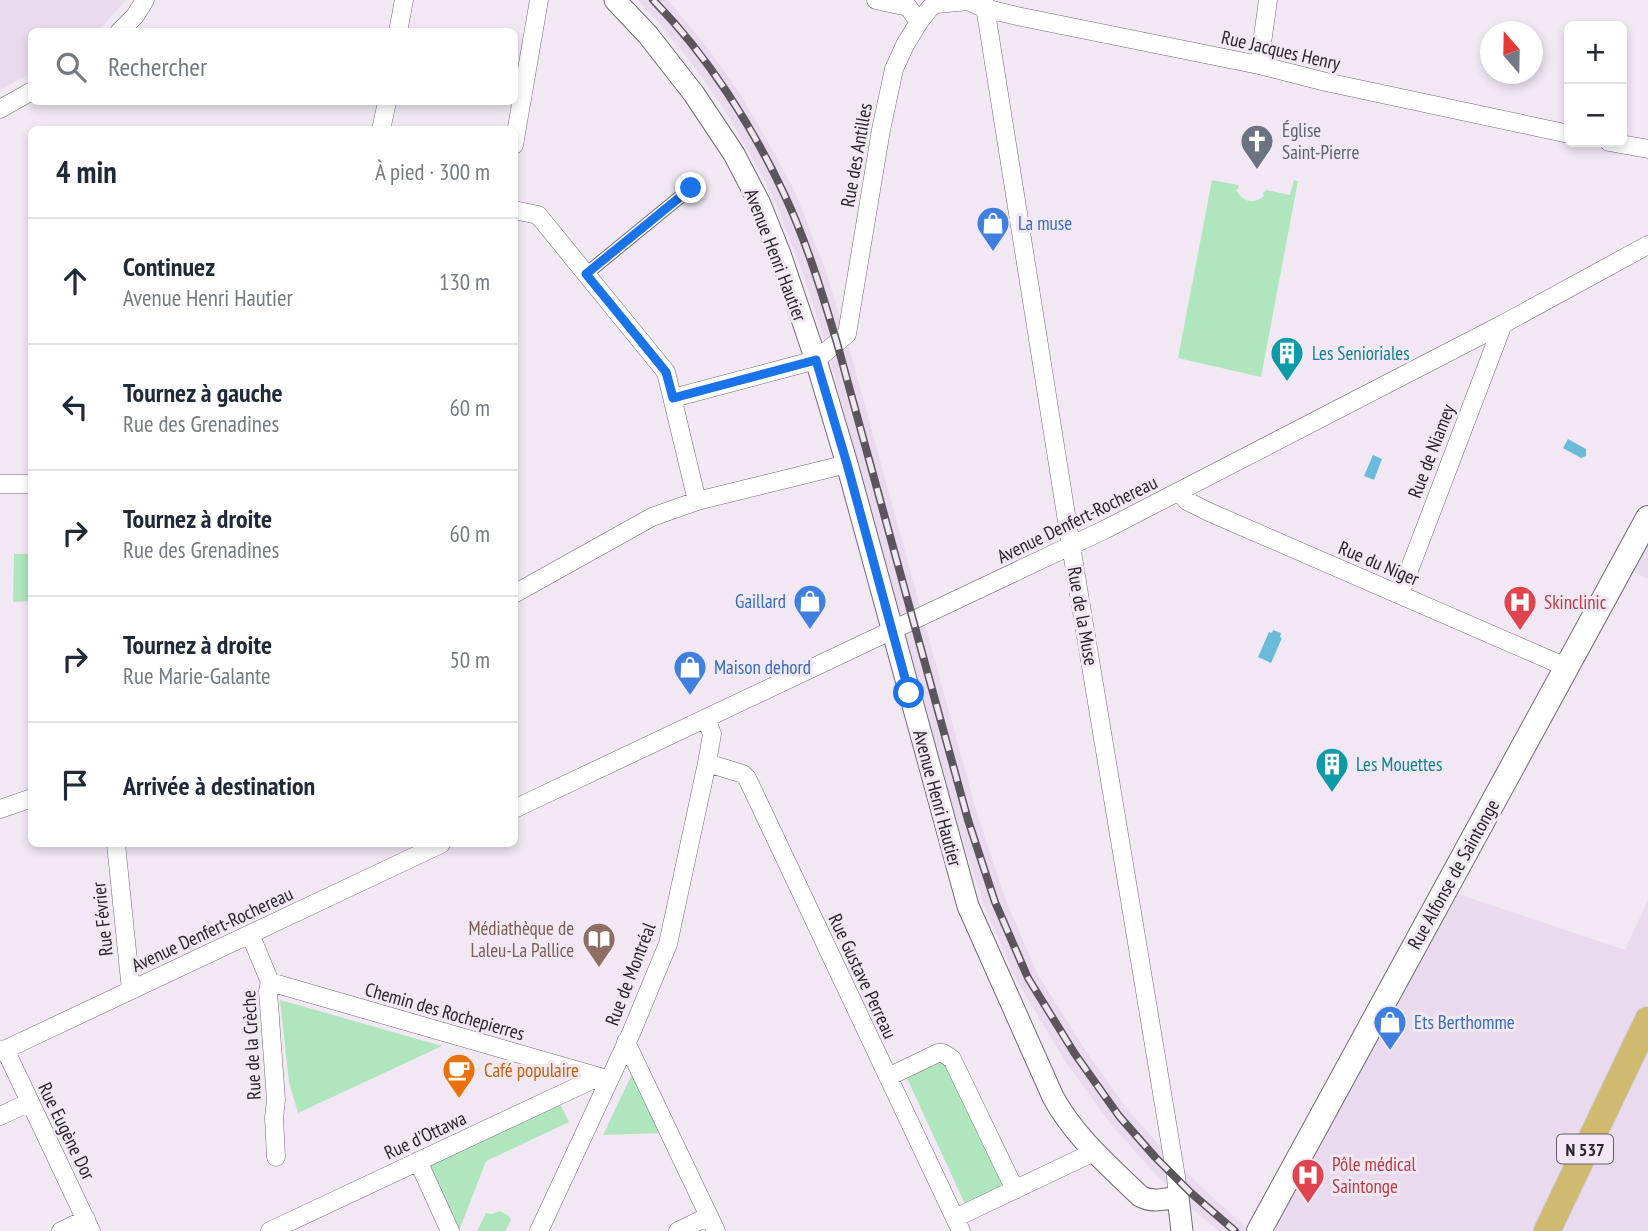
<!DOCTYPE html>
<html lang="fr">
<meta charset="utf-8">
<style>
:root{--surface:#fff;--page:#f2f2f3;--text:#1f2937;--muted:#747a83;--line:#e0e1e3}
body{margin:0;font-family:"PT Sans Narrow",sans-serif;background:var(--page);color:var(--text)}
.controls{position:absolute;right:21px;top:21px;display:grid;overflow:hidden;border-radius:10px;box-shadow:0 4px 10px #0003}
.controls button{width:63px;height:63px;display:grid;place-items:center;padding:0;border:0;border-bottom:2px solid var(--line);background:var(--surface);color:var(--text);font:35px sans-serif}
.compass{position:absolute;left:1480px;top:21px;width:63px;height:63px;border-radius:50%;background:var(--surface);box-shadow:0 4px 10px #0003;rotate:340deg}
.stop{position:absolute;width:21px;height:21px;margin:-16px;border:5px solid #1a73e8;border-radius:50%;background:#fff}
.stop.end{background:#1a73e8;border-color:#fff;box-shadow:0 2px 7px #0008}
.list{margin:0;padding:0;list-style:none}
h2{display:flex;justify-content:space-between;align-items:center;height:91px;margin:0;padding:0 28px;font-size:30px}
h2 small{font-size:23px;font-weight:400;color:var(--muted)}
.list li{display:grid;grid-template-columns:46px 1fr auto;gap:21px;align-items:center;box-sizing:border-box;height:126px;padding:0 28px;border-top:2px solid var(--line)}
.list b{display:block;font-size:26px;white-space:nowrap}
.list p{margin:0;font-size:23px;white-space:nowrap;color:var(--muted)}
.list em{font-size:23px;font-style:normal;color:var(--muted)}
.icon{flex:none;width:38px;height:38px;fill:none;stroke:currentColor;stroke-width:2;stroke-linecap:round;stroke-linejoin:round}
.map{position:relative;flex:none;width:1648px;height:1231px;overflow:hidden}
.search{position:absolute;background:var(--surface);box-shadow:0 4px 10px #0003;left:28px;top:28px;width:490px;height:77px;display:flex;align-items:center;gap:18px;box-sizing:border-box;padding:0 24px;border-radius:10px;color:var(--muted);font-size:26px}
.panel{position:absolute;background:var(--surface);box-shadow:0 4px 10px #0003;left:28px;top:126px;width:490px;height:721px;border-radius:10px}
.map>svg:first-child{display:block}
</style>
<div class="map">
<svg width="1648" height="1231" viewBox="0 0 1648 1231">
<rect width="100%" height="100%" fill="#f1e8f4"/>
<!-- built -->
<path fill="#e9dbed" d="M0,0H126L98,31L32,32L31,73L0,90Z
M637,0H668L707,47L739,92L768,142L795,192L824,266L847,340L978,817L1005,898L1037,973L1084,1048L1127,1109L1163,1149L1198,1184L1250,1231H1219L1182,1201L1147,1165L1110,1123L1065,1061L1018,983L984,906L957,823L826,346L803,274L775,201L749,152L721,104L689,60L655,18Z
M1648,545V579L1634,572Z
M1458,894L1625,950L1648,900V1231H1268Z"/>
<!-- green -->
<path fill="#afe6bd" d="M1212,180L1238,185L1239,188L1236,190C1243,202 1253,205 1264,196L1263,193L1266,190L1290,195L1294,180L1298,181L1261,377L1178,358Z
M14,554H31V601L13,602Z
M280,1000L442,1046L298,1113L289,1082Z
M942,1061L949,1063L1005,1179L1002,1186L965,1204L906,1076Z
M632,1074L661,1133L603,1135Z
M560,1104L569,1122L486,1161L459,1231L428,1166Z
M500,1211L509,1216L511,1220L505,1231H477L486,1213L492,1214Z"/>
<!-- water -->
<path fill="#6abbd9" d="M1568,439L1586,449V456L1581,458L1563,448Z
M1373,455L1382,459L1374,480L1364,476Z
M1273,630L1281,633L1280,637L1282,638L1271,663L1258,657L1269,632L1272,633Z"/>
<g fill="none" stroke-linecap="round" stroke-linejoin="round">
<defs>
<path id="pedestrian" d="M586,274L691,188"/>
<path id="minor" d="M876,0L908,7L919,22
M984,0L1071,546L1176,1177L1178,1197
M119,32L135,16L145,0
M398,32L404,0
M1259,65L1268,0
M0,109L32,91
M381,130L387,102
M1609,142L1648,149
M514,145L539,0
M514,210L538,215L666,372L697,501
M673,398L816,360L847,334L881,130L894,69L905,45L919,22L930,8L936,4L968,1L984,8L1017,16L1259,65L1326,82L1569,134
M0,484H32
M1180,492L1187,501L1209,512L1566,667
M514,594L652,517L697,501L847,464
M1400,594L1503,324
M707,763L743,774L747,778L961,1231
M0,809L32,798
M514,809L1106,529L1503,324L1648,245
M116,844L131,990
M250,934L270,982L268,991L276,1100L274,1118L276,1157
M270,982L603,1078
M626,1042L716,1231
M5,1049L91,1231
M0,1052L441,844
M888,1077L938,1053H943L952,1059L1015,1190
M0,1116L30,1102
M418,1161L450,1231
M955,1218L1094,1152
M61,1231L86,1219
M270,1231L598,1077
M539,1231L632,1031L668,944L707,763L712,734L706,718
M678,1231L709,1216"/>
<path id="tertiary" d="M615,0L648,35L694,94L734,154L760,204L780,254L816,360L847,464L968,906L1053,1097C1074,1136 1109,1166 1140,1196C1152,1203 1165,1199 1178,1197L1182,1231"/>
<path id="secondary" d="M1259,1231L1648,518"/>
<path id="primary" d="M1547,1231L1648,1020"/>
</defs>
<!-- pedestrian casing -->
<use href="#pedestrian" stroke="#716974" stroke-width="14"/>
<!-- minor casing -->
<use href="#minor" stroke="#716974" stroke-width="19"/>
<!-- tertiary casing -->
<use href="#tertiary" stroke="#716974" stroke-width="23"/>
<!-- secondary casing -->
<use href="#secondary" stroke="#716974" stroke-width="26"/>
<!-- primary casing -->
<use href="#primary" stroke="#cbcbcc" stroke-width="28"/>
<!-- pedestrian -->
<use href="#pedestrian" stroke="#fff" stroke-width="12"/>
<!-- minor -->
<use href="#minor" stroke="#fff" stroke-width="18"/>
<!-- tertiary -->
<use href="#tertiary" stroke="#fff" stroke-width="21"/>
<!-- secondary -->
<use href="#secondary" stroke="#fff" stroke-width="24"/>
<!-- primary -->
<use href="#primary" stroke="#cfba70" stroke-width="26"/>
<defs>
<path id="rail" d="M653,0C707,55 753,127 785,196C807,243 822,293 837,343L968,820L995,902L1028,978L1075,1054L1119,1116L1155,1157L1190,1192L1235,1231"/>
</defs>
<!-- rail casing -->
<use href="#rail" stroke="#5b565c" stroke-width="8"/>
<!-- rail -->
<use href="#rail" stroke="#f1e8f4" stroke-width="5" stroke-dasharray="16" stroke-linecap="butt"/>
</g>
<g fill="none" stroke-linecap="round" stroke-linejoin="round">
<!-- route -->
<path stroke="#1a73e8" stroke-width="9" d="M691,188L586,274L666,372L673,398L816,360L847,464L909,693"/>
</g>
<!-- icons -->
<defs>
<symbol id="church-pin" viewBox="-11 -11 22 30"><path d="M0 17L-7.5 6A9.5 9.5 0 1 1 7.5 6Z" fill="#6b7280" stroke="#f1e8f4"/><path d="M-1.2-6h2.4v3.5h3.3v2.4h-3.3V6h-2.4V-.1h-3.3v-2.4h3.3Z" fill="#fff"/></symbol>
<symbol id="shop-pin" viewBox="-11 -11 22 30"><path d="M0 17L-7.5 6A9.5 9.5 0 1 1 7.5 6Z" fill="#3f7fe0" stroke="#f1e8f4"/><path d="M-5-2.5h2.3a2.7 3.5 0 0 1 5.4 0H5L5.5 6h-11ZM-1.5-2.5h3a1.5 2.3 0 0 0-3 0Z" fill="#fff"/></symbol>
<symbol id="building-pin" viewBox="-11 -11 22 30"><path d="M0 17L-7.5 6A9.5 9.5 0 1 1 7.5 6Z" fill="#0f9aa8" stroke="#f1e8f4"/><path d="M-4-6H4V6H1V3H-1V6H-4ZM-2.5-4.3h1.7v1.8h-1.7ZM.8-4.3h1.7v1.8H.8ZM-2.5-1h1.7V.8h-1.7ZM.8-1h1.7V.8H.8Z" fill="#fff"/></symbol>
<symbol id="hospital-pin" viewBox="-11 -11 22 30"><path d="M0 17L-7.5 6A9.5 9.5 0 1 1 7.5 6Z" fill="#e0444e" stroke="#f1e8f4"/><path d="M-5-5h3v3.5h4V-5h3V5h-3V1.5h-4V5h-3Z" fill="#fff"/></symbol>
<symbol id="library-pin" viewBox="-11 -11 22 30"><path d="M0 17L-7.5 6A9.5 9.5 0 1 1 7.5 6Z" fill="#8d6e63" stroke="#f1e8f4"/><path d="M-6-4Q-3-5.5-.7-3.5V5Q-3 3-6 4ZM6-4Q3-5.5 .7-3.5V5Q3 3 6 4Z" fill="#fff"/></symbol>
<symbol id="cafe-pin" viewBox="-11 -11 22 30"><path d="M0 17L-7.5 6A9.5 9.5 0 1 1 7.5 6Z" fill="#e8710a" stroke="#f1e8f4"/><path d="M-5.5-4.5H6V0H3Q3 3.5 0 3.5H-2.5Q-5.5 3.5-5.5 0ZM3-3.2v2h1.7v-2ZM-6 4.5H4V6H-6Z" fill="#fff"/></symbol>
</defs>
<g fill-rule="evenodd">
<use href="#church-pin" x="1238" y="122" width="38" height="52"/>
<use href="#shop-pin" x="974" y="204" width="38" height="52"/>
<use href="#building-pin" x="1268" y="334" width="38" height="52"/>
<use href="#shop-pin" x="791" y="582" width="38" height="52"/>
<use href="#hospital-pin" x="1501" y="583" width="38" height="52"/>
<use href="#shop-pin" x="671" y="648" width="38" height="52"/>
<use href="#building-pin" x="1313" y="745" width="38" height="52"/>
<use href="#library-pin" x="580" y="920" width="38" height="52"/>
<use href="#shop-pin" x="1371" y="1003" width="38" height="52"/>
<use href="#cafe-pin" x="440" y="1051" width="38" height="52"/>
<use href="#hospital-pin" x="1289" y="1156" width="38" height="52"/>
</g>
<g text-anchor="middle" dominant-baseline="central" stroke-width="6" stroke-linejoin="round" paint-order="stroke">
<!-- shield labels -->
<rect fill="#f1e8f4" stroke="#646066" stroke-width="2" x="1557" y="1134.5" width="56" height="29" rx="5"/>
<g font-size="18" font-weight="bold" fill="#282529">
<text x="1585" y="1149">N 537</text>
</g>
<!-- street labels -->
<g font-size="19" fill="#282529" stroke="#f1e8f4">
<text transform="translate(1281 50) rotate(13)">Rue Jacques Henry</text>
<text transform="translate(856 155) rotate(-80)">Rue des Antilles</text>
<text transform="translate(776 255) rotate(69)">Avenue Henri Hautier</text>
<text transform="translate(1431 451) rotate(-69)">Rue de Niamey</text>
<text transform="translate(1077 519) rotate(-26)">Avenue Denfert-Rochereau</text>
<text transform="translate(1379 563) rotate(23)">Rue du Niger</text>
<text transform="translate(1083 616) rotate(80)">Rue de la Muse</text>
<text transform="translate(938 798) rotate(75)">Avenue Henri Hautier</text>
<text transform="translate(1453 874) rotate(-61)">Rue Alfonse de Saintonge</text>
<text transform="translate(102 919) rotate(-96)">Rue Février</text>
<text transform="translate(212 929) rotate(-25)">Avenue Denfert-Rochereau</text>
<text transform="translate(630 974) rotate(-69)">Rue de Montréal</text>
<text transform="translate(863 976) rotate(65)">Rue Gustave Perreau</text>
<text transform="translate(445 1011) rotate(16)">Chemin des Rochepierres</text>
<text transform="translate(251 1045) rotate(-93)">Rue de la Crèche</text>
<text transform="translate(67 1131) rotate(64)">Rue Eugène Dor</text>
<text transform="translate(425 1135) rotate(-25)">Rue d'Ottawa</text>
</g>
<!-- worship labels -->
<g font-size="19" fill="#5b616d" stroke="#f1e8f4" text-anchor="start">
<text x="1282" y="130">Église<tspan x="1282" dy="22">Saint-Pierre</tspan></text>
</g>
<!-- shop labels -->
<g font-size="19" fill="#366cbe" stroke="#f1e8f4" text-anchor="start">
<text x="1018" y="223">La muse</text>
<text x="786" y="601" text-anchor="end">Gaillard</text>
<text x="714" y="667">Maison dehord</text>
<text x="1414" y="1022">Ets Berthomme</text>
</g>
<!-- culture labels -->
<g font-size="19" fill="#0d838f" stroke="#f1e8f4" text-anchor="start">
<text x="1312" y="353">Les Senioriales</text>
<text x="1356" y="764">Les Mouettes</text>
</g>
<!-- health labels -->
<g font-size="19" fill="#be3a42" stroke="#f1e8f4" text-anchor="start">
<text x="1544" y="602">Skinclinic</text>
<text x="1332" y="1164">Pôle médical<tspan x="1332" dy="22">Saintonge</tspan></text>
</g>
<!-- education labels -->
<g font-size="19" fill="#785e54" stroke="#f1e8f4" text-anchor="end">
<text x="574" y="928">Médiathèque de<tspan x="574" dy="22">Laleu-La Pallice</tspan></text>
</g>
<!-- food labels -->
<g font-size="19" fill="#c56008" stroke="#f1e8f4" text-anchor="start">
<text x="484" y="1070">Café populaire</text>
</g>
</g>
</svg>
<div class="controls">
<button>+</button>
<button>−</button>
</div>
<svg class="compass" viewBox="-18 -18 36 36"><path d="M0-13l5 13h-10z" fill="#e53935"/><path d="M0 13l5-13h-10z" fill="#747a83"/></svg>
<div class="stop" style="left:909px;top:693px"></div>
<div class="stop end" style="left:691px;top:188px"></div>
<div class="search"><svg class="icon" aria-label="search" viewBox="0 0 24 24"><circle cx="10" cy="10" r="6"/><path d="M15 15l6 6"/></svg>Rechercher</div>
<section class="panel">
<h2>4 min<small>À pied · 300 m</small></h2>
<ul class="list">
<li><svg class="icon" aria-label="ahead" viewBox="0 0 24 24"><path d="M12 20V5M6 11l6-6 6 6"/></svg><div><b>Continuez</b><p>Avenue Henri Hautier</p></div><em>130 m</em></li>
<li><svg class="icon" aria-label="left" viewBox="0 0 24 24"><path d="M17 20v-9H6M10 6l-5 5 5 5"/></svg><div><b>Tournez à gauche</b><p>Rue des Grenadines</p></div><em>60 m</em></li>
<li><svg class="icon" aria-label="right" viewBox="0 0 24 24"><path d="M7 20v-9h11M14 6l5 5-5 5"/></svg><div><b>Tournez à droite</b><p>Rue des Grenadines</p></div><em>60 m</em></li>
<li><svg class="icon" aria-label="right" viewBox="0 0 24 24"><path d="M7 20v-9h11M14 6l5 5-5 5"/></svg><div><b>Tournez à droite</b><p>Rue Marie-Galante</p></div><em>50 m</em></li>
<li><svg class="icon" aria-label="arrive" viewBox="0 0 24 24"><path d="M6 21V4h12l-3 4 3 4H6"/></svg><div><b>Arrivée à destination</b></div></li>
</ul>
</section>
</div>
